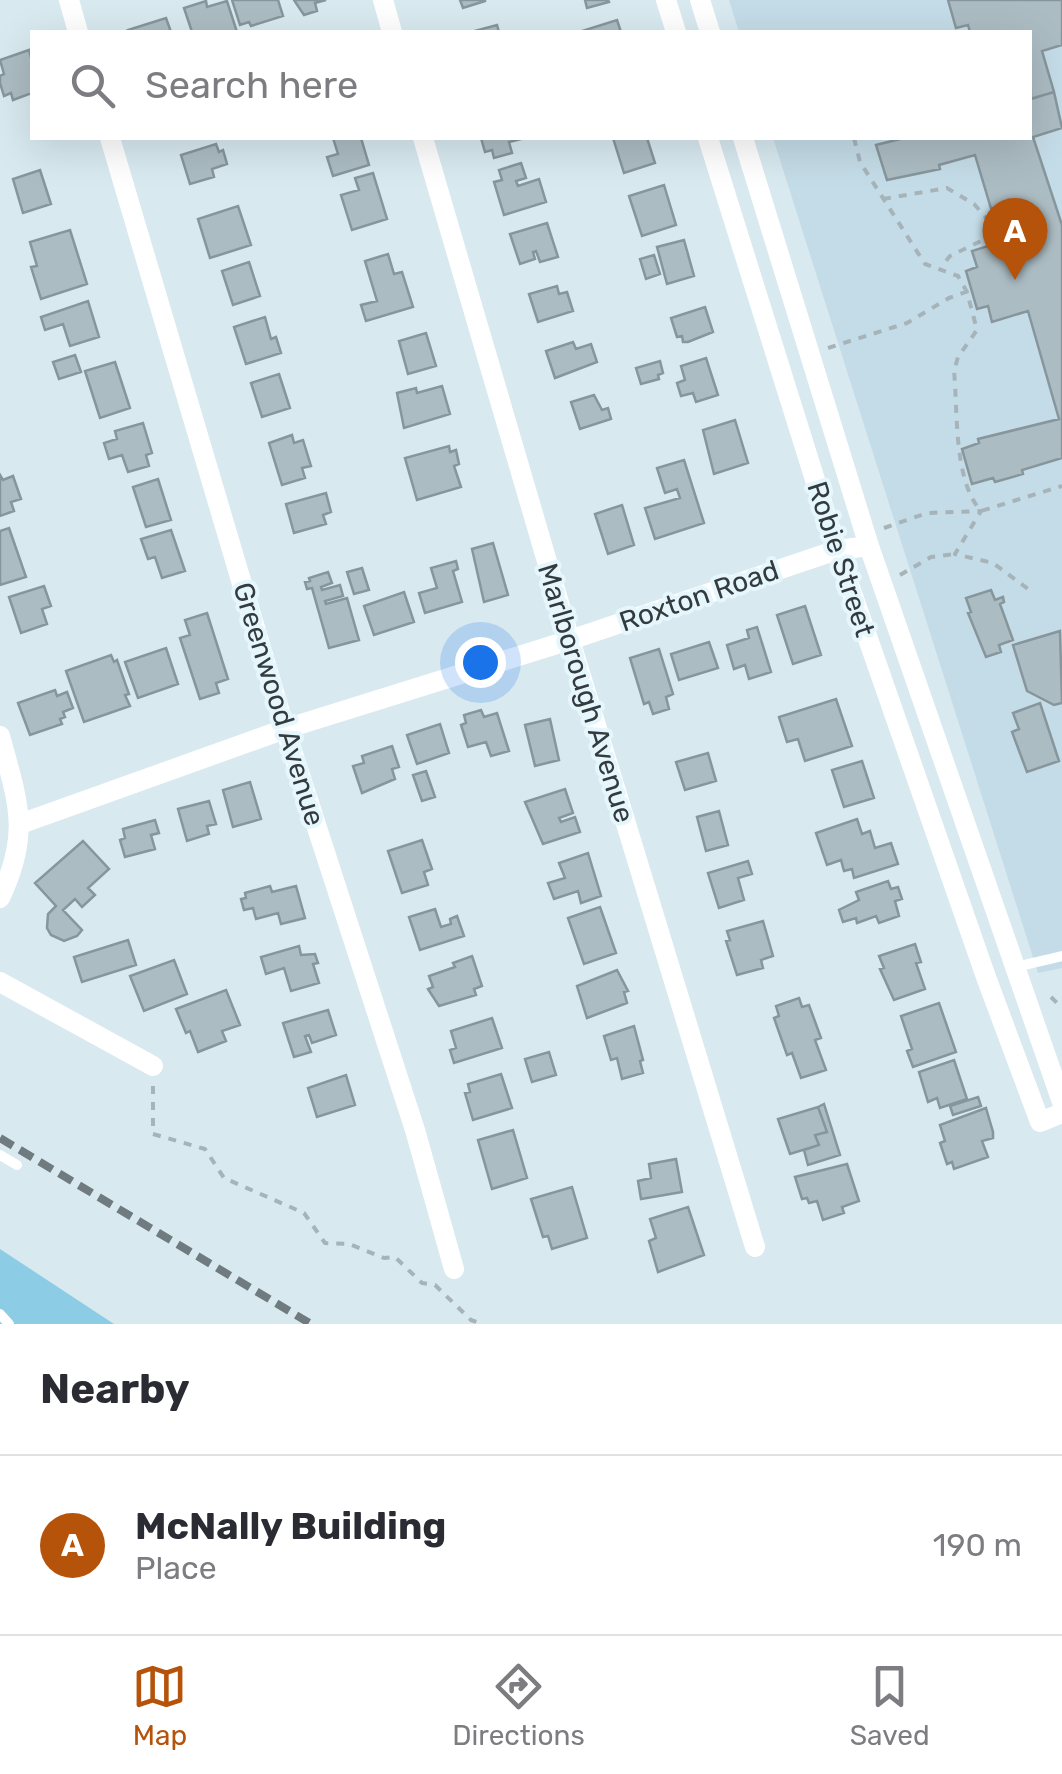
<!DOCTYPE html>
<style>
:root{--surface:#fff;--page:#f7f7f7;--text:#2b2b33;--muted:#7c7c81;--line:#e1e1e2;--accent:#b45309}
body{margin:0;font-family:Rubik,sans-serif;background:var(--page);color:var(--text)}
.you{position:absolute;left:480px;top:662px;width:35px;height:35px;margin:-25px;border:8px solid #fff;border-radius:50%;background:#1a73e8;box-shadow:0 0 0 15px #1a73e833}
.badge{display:grid;place-items:center;width:65px;height:65px;border-radius:50%;background:var(--accent);color:#fff;font-size:32px;font-weight:700}
.pin{position:absolute;translate:-50% -82px;filter:drop-shadow(0 2px 5px #0008)}
.pin::after{content:'';position:absolute;top:52px;width:35px;height:30px;background:inherit;clip-path:polygon(0 0,100% 0,50% 100%)}
.list{margin:0;padding:0;list-style:none}
h2{display:flex;justify-content:space-between;align-items:center;height:130px;margin:0;padding:0 40px;font-size:42px}
h2 small{font-size:32px;font-weight:400;color:var(--muted)}
.list li{display:grid;grid-template-columns:65px 1fr auto;gap:30px;align-items:center;box-sizing:border-box;height:180px;padding:0 40px;border-top:2px solid var(--line)}
.list b{display:block;font-size:38px;white-space:nowrap}
.list p{margin:0;font-size:32px;white-space:nowrap;color:var(--muted)}
.list em{font-size:32px;font-style:normal;color:var(--muted)}
.icon{flex:none;width:55px;height:55px;fill:none;stroke:currentColor;stroke-width:2;stroke-linecap:round;stroke-linejoin:round}
.map{position:relative;flex:none;width:1062px;height:1324px;overflow:hidden}
.search{position:absolute;background:var(--surface);box-shadow:0 10px 40px #0002;left:30px;right:30px;top:30px;height:110px;display:flex;align-items:center;gap:25px;box-sizing:border-box;padding:0 35px;border-radius:0px;color:var(--muted);font-size:38px}
.sheet{height:310px;background:var(--surface)}
nav{display:flex;justify-content:space-around;align-items:center;box-sizing:border-box;height:140px;border-top:2px solid var(--line);background:var(--surface);font-size:28px;color:var(--muted)}
nav a{display:grid;justify-items:center;gap:5px}
nav .on{color:var(--accent)}
.map>svg:first-child{display:block}
</style>
<div class="map">
<svg width="1062" height="1324" viewBox="0 0 1062 1324">
<rect width="100%" height="100%" fill="#d8e9f0"/>
<!-- built -->
<path fill="#c4dce7" d="M729,0H1062V968L1038,973L773,138H1030V32H739Z"/>
<!-- green -->
<path fill="#8dcce5" d="M0,1249L114,1324H0Z"/>
<!-- building -->
<path fill="#acbcc3" stroke="#87969c" stroke-width="2.5" d="M232,0H278L283,16L251,26L249,22L240,25Z
M294,0H326L315,3L317,11L304,15Z
M460,0H485V1L463,8Z
M585,0H608L609,2L587,8Z
M948,0H1062V45L1042,51L1054,92L1031,99L1030,32H970L968,25L956,28Z
M206,1L207,7L227,1L237,32H192L184,8Z
M166,18L171,32H129L128,30Z
M617,20L621,32H583L582,31Z
M497,25L499,32H471Z
M29,50L32,62V93L13,100L11,93L4,96L0,83V76L4,74L0,60Z
M1054,92L1062,128L1033,137L1062,225V458L1022,470L1023,474L995,482L993,478L972,484L962,449L979,443L978,439L1059,419L1028,311L992,322L988,306L977,309L966,271L977,267L972,251L1001,242L975,155L939,165L940,169L887,180L876,145L904,138H1030V99Z
M333,138H361L369,165L333,176L327,157L338,154Z
M481,138H521V139L509,142L512,153L494,158L492,150L485,152Z
M613,138H647L655,163L624,173Z
M216,144L219,152L223,150L227,164L212,169L214,177L190,184L181,155Z
M521,163L526,178L516,181L518,186L539,179L546,202L504,215L494,182L502,180L499,170Z
M40,170L51,204L23,213L13,179Z
M373,173L387,219L352,230L341,195L359,190L355,178Z
M664,185L676,225L642,236L629,196Z
M238,206L251,245L210,258L198,219Z
M547,223L558,257L540,262L536,251L533,252L535,259L520,264L510,234Z
M70,230L87,284L41,299L31,267L37,266L30,242Z
M684,240L694,276L667,284L657,247Z
M388,254L394,274L402,272L413,307L366,321L361,305L377,301L365,261Z
M654,255L660,274L646,279L640,259Z
M249,262L260,296L233,305L222,271Z
M557,286L559,294L567,292L573,311L538,322L529,294Z
M88,301L99,337L70,346L63,324L45,330L41,317Z
M705,307L713,332L688,342H683L682,336L677,337L671,318Z
M265,317L271,339L276,337L281,353L246,364L234,327Z
M426,333L436,366L408,374L399,341Z
M573,342L576,349L591,344L597,362L555,378L546,351Z
M75,355L81,372L59,379L53,362Z
M706,358L718,395L696,402L693,393L681,396L677,383L685,380L681,366Z
M660,361L663,373L658,375L659,379L641,384L636,368Z
M115,362L130,408L100,418L85,371Z
M279,374L290,408L262,417L251,383Z
M442,386L450,414L404,428L397,393L416,388L417,393Z
M594,395L602,410L608,408L611,419L580,429L571,402Z
M735,420L748,463L714,474L703,430Z
M143,423L152,453L146,455L149,466L128,472L122,455L109,459L104,443L117,439L115,431Z
M292,435L294,443L303,440L311,466L302,468L305,478L282,485L269,443Z
M449,446L450,452L456,450L459,464L454,466L461,487L417,500L405,458Z
M684,460L704,523L655,539L645,508L680,498L677,489L665,493L657,468Z
M0,475L3,480L13,476L21,499L11,502L14,511L0,516Z
M158,479L171,520L146,527L133,487Z
M326,493L331,512L323,515L326,524L294,533L286,504Z
M622,505L634,545L608,554L595,514Z
M9,528L26,577L0,585V531Z
M171,530L185,571L162,578L155,557L148,559L141,539Z
M493,543L508,595L484,602L472,549Z
M456,561L458,569L453,571L462,602L425,613L419,593L437,588L431,568Z
M362,568L369,590L354,594L347,572Z
M328,572L332,583L321,587L322,590L340,585L343,596L325,601L326,604L347,598L359,640L329,648L312,588L307,589L305,582L310,581L309,578Z
M44,586L51,606L42,609L47,624L21,633L9,597Z
M991,590L995,600L1003,597L1004,602L1000,604L1013,640L999,645L1001,652L986,657L968,613L971,612L966,598Z
M404,592L414,622L374,635L364,606Z
M805,606L821,655L793,664L777,615Z
M207,613L228,679L216,683L219,693L200,699L180,638L190,635L185,620Z
M757,627L771,672L749,679L745,665L734,669L727,645L749,638L747,630Z
M1060,631L1062,703L1054,705L1027,691L1013,645Z
M709,642L718,668L679,680L671,654Z
M166,648L178,684L138,698L125,662Z
M659,649L673,694L666,697L669,709L653,714L649,702L644,704L630,658Z
M111,655L114,662L117,660L129,694L125,695L130,706L84,722L66,671Z
M55,690L57,696L67,692L73,708L63,712L65,717L60,719L62,724L30,735L18,703Z
M836,699L852,746L805,761L798,739L787,742L779,717Z
M1040,703L1059,761L1027,772L1012,732L1019,729L1013,713Z
M481,710L484,717L497,713L509,751L491,756L486,742L468,747L461,725L466,723L464,715Z
M550,719L559,760L535,766L525,725Z
M440,724L449,753L417,764L407,735Z
M392,746L399,767L392,769L395,779L362,793L353,766L364,763L362,756Z
M708,753L716,781L685,790L676,762Z
M862,761L874,798L844,807L832,770Z
M426,771L435,797L422,801L413,775Z
M250,782L261,819L233,827L223,790Z
M565,789L573,813L559,818L561,822L575,817L580,832L543,844L525,802Z
M209,801L216,824L207,826L209,834L187,841L178,809Z
M719,811L728,845L706,851L697,817Z
M857,819L862,834L870,831L875,848L891,843L898,864L854,878L852,869L844,871L841,860L827,865L816,833Z
M155,820L159,833L151,835L155,849L125,857L120,840L125,838L123,829Z
M422,840L432,869L424,872L428,885L402,893L388,851Z
M83,841L109,869L88,888L95,895L82,907L75,899L63,910L82,930L77,936L64,941L51,935L47,928L48,914L56,906L35,883Z
M588,853L601,896L581,903L578,891L554,899L548,883L565,878L559,863Z
M748,861L752,874L738,878L744,900L719,908L708,873Z
M888,881L891,889L898,887L902,899L895,901L899,916L879,923L876,916L857,923L856,918L843,922L839,910L859,900L856,892Z
M270,886L272,892L296,886L305,918L281,924L278,913L256,919L253,908L244,910L241,899L246,898L245,893Z
M600,907L616,953L584,964L568,918Z
M435,909L441,927L451,924L450,919L457,916L464,936L420,950L409,917Z
M763,921L773,956L761,960L763,968L737,975L726,941L730,940L727,931Z
M128,940L136,965L82,982L74,957Z
M915,944L921,962L916,963L925,989L894,1000L880,969L884,968L879,956Z
M299,946L301,955L315,954L318,963L313,964L319,983L291,991L284,968L266,974L261,957Z
M472,956L482,986L474,989L476,995L439,1006L428,989L433,987L429,976L455,967L453,963Z
M174,960L187,994L144,1011L130,976Z
M617,970L628,991L624,992L627,1003L587,1018L577,986Z
M226,990L240,1025L222,1031L226,1041L198,1052L190,1031L186,1033L176,1009Z
M799,998L802,1007L809,1005L821,1038L815,1040L826,1070L801,1078L792,1053L787,1055L774,1018L779,1016L776,1006Z
M939,1003L956,1052L913,1067L907,1051L912,1049L901,1016Z
M328,1010L336,1035L312,1043L309,1035L305,1036L311,1052L294,1057L283,1023Z
M492,1018L502,1048L454,1063L450,1050L456,1048L451,1031Z
M634,1026L643,1060L640,1061L643,1073L622,1079L617,1058L611,1060L604,1036Z
M549,1052L556,1075L532,1082L525,1059Z
M954,1060L967,1099L940,1108L937,1098L928,1102L919,1072Z
M501,1074L512,1108L473,1120L465,1093L470,1092L468,1084Z
M346,1075L355,1105L317,1117L308,1088Z
M978,1097L981,1106L953,1115L950,1106Z
M824,1104L840,1155L808,1165L804,1150L819,1145L815,1135L827,1132L818,1107Z
M818,1107L827,1132L815,1135L819,1145L790,1154L778,1119Z
M986,1108L993,1132V1138L982,1141L988,1157L954,1169L952,1162L947,1164L940,1143L945,1141L940,1125Z
M513,1130L527,1178L492,1189L478,1140Z
M676,1159L682,1192L641,1199L638,1181L651,1178L649,1164Z
M847,1164L859,1201L842,1207L844,1213L823,1220L817,1201L809,1203L807,1198L802,1199L795,1177Z
M572,1187L587,1238L552,1249L548,1236L543,1237L531,1199Z
M688,1207L704,1255L658,1272L649,1241L656,1238L650,1219Z"/>
<g fill="none" stroke-linecap="round" stroke-linejoin="round">
<!-- path -->
<path stroke="#a6b4ba" stroke-width="4" stroke-dasharray="8 8" stroke-linecap="butt" d="M854,138L860,162L925,264L958,276L967,292L977,330L958,357L954,371C958,411 953,480 981,511L1062,486
M883,199L947,188L974,204L990,222L987,238L950,256L942,266
M828,348L907,323L949,298L971,290
M884,528L927,513L981,511L955,554L993,563L1028,589
M900,575L931,557L955,554
M1051,997L1062,1008
M153,1086V1134L205,1149L224,1178L304,1213L325,1243L349,1244L384,1258L395,1257L422,1283L435,1285L471,1320L482,1324"/>
<!-- lane -->
<path stroke="#fff" stroke-width="10" d="M1016,967L1062,956
M0,1155L17,1165
M0,1314L9,1324"/>
<!-- street -->
<path stroke="#fff" stroke-width="20" d="M69,0L78,32
M383,0L392,32
M666,0L676,32
M700,0L710,32
M110,138L285,729L415,1130L454,1269
M423,138L570,640L755,1247
M708,138L837,550L986,977L1040,1122L1062,1113
M743,138L869,546L1062,1102
M0,736C18,802 31,833 0,898
M20,824L285,729L570,640L837,550L869,546
M0,982L153,1066"/>
<!-- rail -->
<path stroke="#707b7f" stroke-width="8" stroke-dasharray="15 8" stroke-linecap="butt" d="M0,1138L311,1324"/>
</g>
<g text-anchor="middle" dominant-baseline="central" stroke-width="8" stroke-linejoin="round" paint-order="stroke">
<!-- street labels -->
<g font-size="28" fill="#343b3e" stroke="#e6f6fd">
<text transform="translate(841 559) rotate(72)">Robie Street</text>
<text transform="translate(699 596) rotate(-19)">Roxton Road</text>
<text transform="translate(586 693) rotate(73)">Marlborough Avenue</text>
<text transform="translate(279 704) rotate(73)">Greenwood Avenue</text>
</g>
</g>
</svg>
<div class="you"></div>
<div class="pin badge" style="left:1015px;top:280px">A</div>
<div class="search"><svg class="icon" aria-label="search" viewBox="0 0 24 24"><circle cx="10" cy="10" r="6"/><path d="M15 15l6 6"/></svg>Search here</div>
</div>
<section class="sheet">
<h2>Nearby<small></small></h2>
<ul class="list">
<li><span class="badge">A</span><div><b>McNally Building</b><p>Place</p></div><em>190 m</em></li>
</ul>
</section>
<nav>
<a class="on"><svg class="icon" aria-label="map" viewBox="0 0 24 24"><path d="M3 6l6-2 6 2 6-2v14l-6 2-6-2-6 2zM9 4v14M15 6v14"/></svg>Map</a>
<a><svg class="icon" aria-label="directions" viewBox="0 0 24 24"><path d="M12 3l9 9-9 9-9-9zM9 14v-3h6M13 9l2 2-2 2"/></svg>Directions</a>
<a><svg class="icon" aria-label="saved" viewBox="0 0 24 24"><path d="M7 4h10v16l-5-4-5 4z"/></svg>Saved</a>
</nav>
